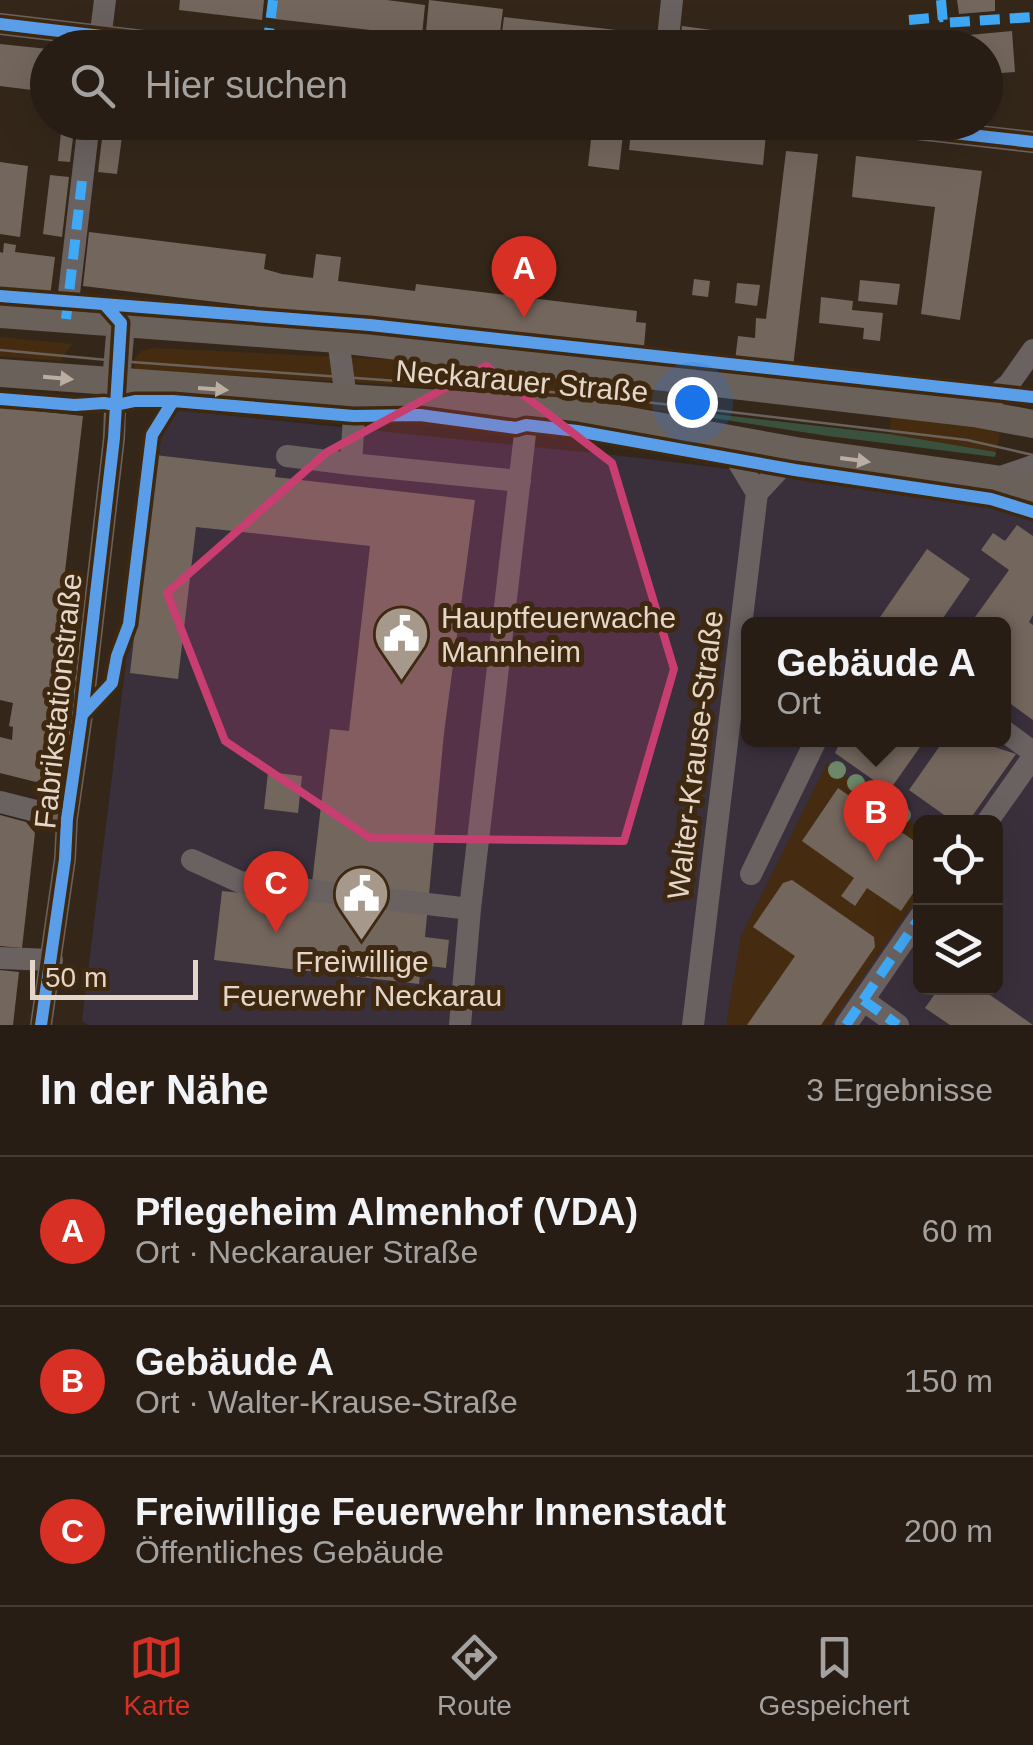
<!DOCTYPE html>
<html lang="de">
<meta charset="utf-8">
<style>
:root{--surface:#271d14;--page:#332a22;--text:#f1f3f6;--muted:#a4a2a0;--line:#433b34;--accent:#d93025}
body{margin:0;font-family:Arial,sans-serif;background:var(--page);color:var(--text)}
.controls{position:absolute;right:30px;bottom:30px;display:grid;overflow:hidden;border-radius:15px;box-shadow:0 10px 40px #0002}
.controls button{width:90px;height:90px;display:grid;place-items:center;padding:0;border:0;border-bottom:2px solid var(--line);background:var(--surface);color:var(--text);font:50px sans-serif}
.scale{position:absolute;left:30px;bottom:25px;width:168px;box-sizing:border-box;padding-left:10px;border:5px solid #e4d6c8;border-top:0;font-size:28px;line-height:35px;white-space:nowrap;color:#e4d6c8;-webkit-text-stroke:8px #3e2810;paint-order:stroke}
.you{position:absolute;left:692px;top:402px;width:35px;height:35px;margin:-25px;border:8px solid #fff;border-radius:50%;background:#1a73e8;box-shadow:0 0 0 15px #1a73e833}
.badge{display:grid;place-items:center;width:65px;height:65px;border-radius:50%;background:var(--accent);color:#fff;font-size:32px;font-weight:700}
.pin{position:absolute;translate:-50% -82px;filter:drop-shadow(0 2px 5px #0008)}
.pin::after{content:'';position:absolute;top:52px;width:35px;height:30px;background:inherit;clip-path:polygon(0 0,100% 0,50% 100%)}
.popup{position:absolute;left:741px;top:617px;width:270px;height:130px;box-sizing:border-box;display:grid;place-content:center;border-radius:15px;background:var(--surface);filter:drop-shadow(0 2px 8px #0005);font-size:32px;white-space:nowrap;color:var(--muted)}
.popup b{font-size:38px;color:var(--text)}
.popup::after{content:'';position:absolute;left:50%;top:100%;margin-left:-20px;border:20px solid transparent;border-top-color:var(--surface)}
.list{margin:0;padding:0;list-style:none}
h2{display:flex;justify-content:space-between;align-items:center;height:130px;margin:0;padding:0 40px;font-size:42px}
h2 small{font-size:32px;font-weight:400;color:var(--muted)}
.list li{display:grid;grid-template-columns:65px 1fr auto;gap:30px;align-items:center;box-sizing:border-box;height:150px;padding:0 40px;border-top:2px solid var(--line)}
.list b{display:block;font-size:38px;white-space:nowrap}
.list p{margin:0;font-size:32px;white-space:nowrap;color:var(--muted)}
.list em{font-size:32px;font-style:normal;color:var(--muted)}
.icon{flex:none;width:55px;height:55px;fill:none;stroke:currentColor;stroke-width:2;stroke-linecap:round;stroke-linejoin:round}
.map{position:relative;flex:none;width:1033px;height:1025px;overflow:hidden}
.search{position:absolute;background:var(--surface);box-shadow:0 10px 40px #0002;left:30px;right:30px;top:30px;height:110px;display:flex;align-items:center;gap:25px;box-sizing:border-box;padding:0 35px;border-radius:55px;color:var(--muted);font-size:38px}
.sheet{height:580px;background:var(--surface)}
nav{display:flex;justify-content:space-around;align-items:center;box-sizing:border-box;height:140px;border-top:2px solid var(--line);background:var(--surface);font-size:28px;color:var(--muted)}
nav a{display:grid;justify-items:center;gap:5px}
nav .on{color:var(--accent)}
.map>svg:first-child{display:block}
</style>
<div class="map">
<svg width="1033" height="1025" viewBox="0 0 1033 1025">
<rect width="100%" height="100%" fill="#34271a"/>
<!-- commercial -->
<path fill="#39303c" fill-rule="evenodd" d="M175,410L631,457L974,499L1033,511V1025H88L82,1021L152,449ZM748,624H1004V740H748ZM920,822H996V988H920Z"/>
<!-- built -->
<path fill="#452c10" d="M0,337L72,344L60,361L0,356Z
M153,348L401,360L689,391L688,411V414L489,390L137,370L134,367L133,361L136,357L142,351Z
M891,416L958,423L1000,433L996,452L889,434Z
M827,763L920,828V894L830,1025H726L741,936Z"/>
<!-- green -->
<path fill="#3a513e" d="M688,411L889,434L996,452L995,457L828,436L688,414Z"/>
<!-- building -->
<path fill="#73665d" d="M180,0H264L262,20L179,10Z
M277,0H387L425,5L422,36L275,19Z
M429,0L503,9L499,40L426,31Z
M957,0H995V11L959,14Z
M504,17L651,34L649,48H500Z
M682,26L712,30L710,48H679Z
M1012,31L1015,72L986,74V48H916L915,40Z
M0,44L48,49V92L0,86Z
M62,122H75L70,162L58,161Z
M104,122H124L117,174L98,172Z
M286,122H314L313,131L285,128Z
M437,122H579L577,140L437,125Z
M593,122L624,125L619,170L588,166Z
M632,122H662L766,134L763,165L629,150Z
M786,151L818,154L793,367L735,361L738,336L755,338L756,318L766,319Z
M856,156L982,171L960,320L921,314L935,207L852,197Z
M0,162L28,166L20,237L0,234Z
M50,175L69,177L62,237L43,234Z
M89,232L266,254L264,269L282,274L313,278L316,254L341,257L338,281L415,291L416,284L637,311L636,322L646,323L644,347L632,345L631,352L83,286Z
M4,243L16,245L15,252L55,257L50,297L0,291V252L3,253Z
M694,279L710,281L708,297L692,295Z
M860,280L900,284L897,305L858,301Z
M737,283L760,285L757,306L735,303Z
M821,297L853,301L852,310L883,313L880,341L863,339L864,328L819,323Z
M0,407L83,416L41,779L36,782L0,773V737L12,740L13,727L9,726L13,703L0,700Z
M155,455L276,469L275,477L475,500L444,733L425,937L449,940L446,968L421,965L419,984L214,960L222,891L310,900L330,729L349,731L370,546L196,527L178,679L130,673Z
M1017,525L1033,536V615L1029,622L1033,625V720L1004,699V624H970L1009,570L981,550L993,533L1005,541Z
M927,549L970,579L939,624H885L878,620Z
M841,740H925L889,791L835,753Z
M944,740H973L1016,754L968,822H954L909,790Z
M268,772L302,776L298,813L264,809Z
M838,788L920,845V883L901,911L867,888L855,906L841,896L854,878L802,841Z
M0,815L26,822L35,833L22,948L0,946Z
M792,880L874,937L875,947L821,1025H747L795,956L753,927L783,883Z
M0,970L19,972L13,1025H0Z
M939,988H980L1033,1025H950L925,1008Z"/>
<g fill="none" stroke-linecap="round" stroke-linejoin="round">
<!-- minor -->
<path stroke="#6a6260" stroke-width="22" d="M0,24L203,48
M99,48L105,0
M667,48L672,0
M855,122L1033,142
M66,319L89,122
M338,339L346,398L354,416L351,464L520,481
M974,413L1009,384L1033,350
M724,438L757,493
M287,456L351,464
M995,479L1033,466
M1004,731L1033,752
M0,802L67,819
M987,822L1033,757
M192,860L240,882L470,909
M751,874L816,740
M0,958L52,960
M863,1000L898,1025
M41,1025L65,859L67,819L82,715L114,438L116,382
M460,1025L470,909L528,408
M693,1025L757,493L796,451
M846,1025L920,917"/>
<!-- major -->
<path stroke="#6b615b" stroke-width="28" d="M0,314L338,339L974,413L1033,424
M0,373L346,398L585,413L796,451L995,479L1033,490
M116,382L121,323"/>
<!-- tram -->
<path stroke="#6b625b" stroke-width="2.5" d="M0,350L118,361L578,394L967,440L1033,455"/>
<!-- quiet -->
<path stroke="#3fa9f5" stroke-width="10" stroke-dasharray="20 10" stroke-linecap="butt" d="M941,0L943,23L1033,17
M909,20L943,17
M267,48L273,0
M66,319L82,181
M863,1000L898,1025
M846,1025L918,920"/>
<defs>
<path id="cycleway" d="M0,24L203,48
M855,122L1033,142
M0,296L370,325L1033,397
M0,399L75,405L104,403L116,405L135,401H173L354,416L420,415L516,428L526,425L577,431L795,470L991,499L1033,512
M82,715L112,683L117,656L129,624L152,435L173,401
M41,1025L65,859L67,819L82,715L114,438L121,323L105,305"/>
</defs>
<!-- cycleway casing -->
<use href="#cycleway" stroke="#3e2810" stroke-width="19"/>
<!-- cycleway -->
<use href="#cycleway" stroke="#5a9eea" stroke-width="12"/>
</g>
<!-- trees -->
<g fill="#6c876a">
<circle cx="837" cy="770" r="9"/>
<circle cx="856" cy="783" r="9"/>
<circle cx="902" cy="815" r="9"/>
</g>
<!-- one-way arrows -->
<defs><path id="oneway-solid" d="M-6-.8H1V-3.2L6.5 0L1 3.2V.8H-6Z" transform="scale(2.5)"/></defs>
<g fill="#baada2">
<use href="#oneway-solid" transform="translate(58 378) rotate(5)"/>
<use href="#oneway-solid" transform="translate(213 389) rotate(4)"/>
<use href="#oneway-solid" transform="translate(855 460) rotate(8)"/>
</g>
<!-- marked area -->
<path fill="#c93e71" fill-opacity="0.2" stroke="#c93e71" stroke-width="8" stroke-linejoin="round" d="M486,366L612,463L674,669L624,841L370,838L225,741L167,593L327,452Z"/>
<!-- icons -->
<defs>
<symbol id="civic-pin" viewBox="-11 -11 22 30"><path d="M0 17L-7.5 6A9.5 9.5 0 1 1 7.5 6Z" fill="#a6998b" stroke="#3e2810"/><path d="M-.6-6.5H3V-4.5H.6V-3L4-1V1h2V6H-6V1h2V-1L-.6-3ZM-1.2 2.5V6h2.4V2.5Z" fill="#fff"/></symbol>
</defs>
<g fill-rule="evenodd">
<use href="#civic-pin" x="370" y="602" width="63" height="86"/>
<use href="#civic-pin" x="330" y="862" width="63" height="86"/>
</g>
<g text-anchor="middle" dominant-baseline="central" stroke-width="10" stroke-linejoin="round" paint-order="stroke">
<!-- street labels -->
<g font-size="30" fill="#e4d6c8" stroke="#3e2810">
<text transform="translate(522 381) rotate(5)">Neckarauer Straße</text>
<text transform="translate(58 701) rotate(-84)">Fabrikstationstraße</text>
<text transform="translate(695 755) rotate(-83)">Walter-Krause-Straße</text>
</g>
<!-- poi labels -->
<g font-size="30" fill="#e4d6c8" stroke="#3e2810" text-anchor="start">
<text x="441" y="617">Hauptfeuerwache<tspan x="441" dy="34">Mannheim</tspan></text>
<text x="362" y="961" text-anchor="middle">Freiwillige<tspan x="362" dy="34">Feuerwehr Neckarau</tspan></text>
</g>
</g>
</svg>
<div class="controls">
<button><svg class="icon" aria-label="locate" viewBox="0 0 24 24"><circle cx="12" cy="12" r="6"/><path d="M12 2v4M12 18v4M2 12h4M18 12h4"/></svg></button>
<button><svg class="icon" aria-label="layers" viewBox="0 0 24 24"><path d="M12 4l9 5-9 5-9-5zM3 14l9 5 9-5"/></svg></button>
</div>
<div class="scale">50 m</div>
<div class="you"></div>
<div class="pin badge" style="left:524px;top:318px">A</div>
<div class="pin badge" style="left:876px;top:862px">B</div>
<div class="popup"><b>Gebäude A</b>Ort</div>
<div class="pin badge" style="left:276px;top:933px">C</div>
<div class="search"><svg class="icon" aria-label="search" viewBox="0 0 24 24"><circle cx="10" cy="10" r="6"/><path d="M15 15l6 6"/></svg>Hier suchen</div>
</div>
<section class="sheet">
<h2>In der Nähe<small>3 Ergebnisse</small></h2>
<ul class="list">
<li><span class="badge">A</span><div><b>Pflegeheim Almenhof (VDA)</b><p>Ort · Neckarauer Straße</p></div><em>60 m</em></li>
<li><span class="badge">B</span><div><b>Gebäude A</b><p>Ort · Walter-Krause-Straße</p></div><em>150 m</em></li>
<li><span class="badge">C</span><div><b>Freiwillige Feuerwehr Innenstadt</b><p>Öffentliches Gebäude</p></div><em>200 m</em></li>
</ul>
</section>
<nav>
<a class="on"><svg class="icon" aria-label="map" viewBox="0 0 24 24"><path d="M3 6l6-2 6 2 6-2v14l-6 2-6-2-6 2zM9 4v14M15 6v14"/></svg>Karte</a>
<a><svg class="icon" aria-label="directions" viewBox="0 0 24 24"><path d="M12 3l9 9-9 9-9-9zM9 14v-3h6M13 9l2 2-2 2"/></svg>Route</a>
<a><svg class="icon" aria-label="saved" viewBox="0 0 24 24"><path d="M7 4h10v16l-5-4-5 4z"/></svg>Gespeichert</a>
</nav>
